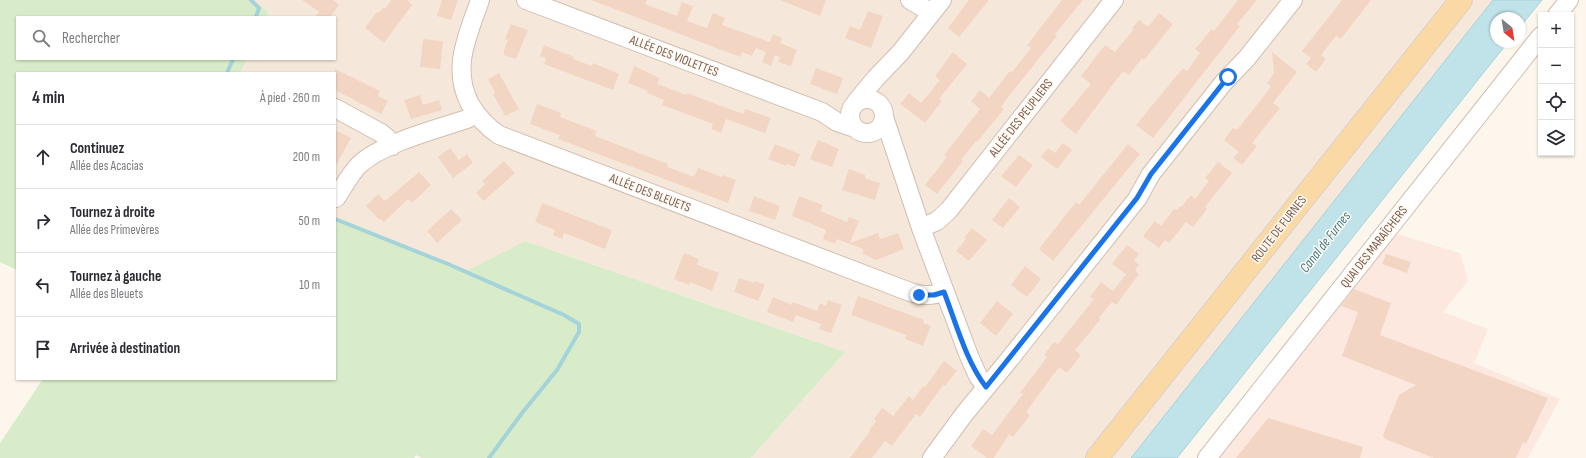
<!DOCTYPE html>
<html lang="fr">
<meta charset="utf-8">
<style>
:root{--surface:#fff;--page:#f2f2f3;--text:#2b2b33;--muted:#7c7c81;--line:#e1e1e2}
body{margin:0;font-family:"Sofia Sans Condensed",sans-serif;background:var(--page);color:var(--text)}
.controls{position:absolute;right:12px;top:12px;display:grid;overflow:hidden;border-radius:0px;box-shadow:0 1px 3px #0004}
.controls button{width:36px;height:36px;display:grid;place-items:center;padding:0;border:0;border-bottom:1px solid var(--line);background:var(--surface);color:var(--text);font:20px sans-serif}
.compass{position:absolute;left:1490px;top:12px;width:36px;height:36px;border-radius:50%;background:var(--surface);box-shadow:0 1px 3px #0004;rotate:150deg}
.stop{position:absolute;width:12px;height:12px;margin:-9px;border:3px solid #1a73e8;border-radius:50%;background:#fff}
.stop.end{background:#1a73e8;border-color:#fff;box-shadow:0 1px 4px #0008}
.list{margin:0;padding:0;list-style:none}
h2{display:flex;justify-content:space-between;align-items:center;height:52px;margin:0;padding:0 16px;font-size:17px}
h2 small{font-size:13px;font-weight:400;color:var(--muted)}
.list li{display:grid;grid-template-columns:26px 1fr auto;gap:12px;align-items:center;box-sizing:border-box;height:64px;padding:0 16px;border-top:1px solid var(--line)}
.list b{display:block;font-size:15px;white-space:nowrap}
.list p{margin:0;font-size:13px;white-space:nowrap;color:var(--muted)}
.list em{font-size:13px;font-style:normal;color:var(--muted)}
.icon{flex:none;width:22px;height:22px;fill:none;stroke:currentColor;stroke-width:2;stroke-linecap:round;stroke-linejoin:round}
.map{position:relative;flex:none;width:1586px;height:458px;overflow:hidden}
.search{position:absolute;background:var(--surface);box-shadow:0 1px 3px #0004;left:16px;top:16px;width:320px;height:44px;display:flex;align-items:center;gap:10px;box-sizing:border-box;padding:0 14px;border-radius:0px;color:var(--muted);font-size:15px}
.panel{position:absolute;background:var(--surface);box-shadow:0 1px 3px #0004;left:16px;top:72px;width:320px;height:308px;border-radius:0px}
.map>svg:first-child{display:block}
</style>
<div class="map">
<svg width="1586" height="458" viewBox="0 0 1586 458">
<rect width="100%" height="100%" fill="#fdf6ec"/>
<!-- residential -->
<path fill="#f5e8da" d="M251,0H1525L1496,18L1163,458H751L845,352L525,241L466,271L335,216V73H240L247,59H335V17H267L269,12Z"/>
<!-- commercial -->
<path fill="#fde8e0" d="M1397,234L1460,253L1468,281L1443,312L1488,329L1474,363L1560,399L1528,458H1217Z"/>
<!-- green -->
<path fill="#d8ecc9" d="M0,0H251L269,12L267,17H17V59H247L240,73H17V270L0,262Z
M335,216L466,271L525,241L845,352L751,458H422L416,455L414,458H0V443L43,379H335Z"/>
<!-- water -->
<path fill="#bfe3e8" stroke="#a5d3da" d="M1493,0H1542L1520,27V18H1496V42H1508L1177,458H1131Z"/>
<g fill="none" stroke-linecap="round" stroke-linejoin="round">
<!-- stream -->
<path stroke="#a5d3da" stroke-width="4" d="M251,0L259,8L256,17
M227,73L233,59
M335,219L448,264L564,315L579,324V332L557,370L522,413L489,458"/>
</g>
<!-- building -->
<path fill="#f3d5c3" d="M302,0H333L339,5L330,17H315L319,12Z
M391,0H408L409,2L412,5L384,43L365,28L377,12L379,13L383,7L385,9Z
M442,0H458L451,20L437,16Z
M591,0H647L645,4L677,16L682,2L693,6L687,21L707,28L713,13L725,18L722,25L770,42L773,34L782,38L780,43L797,50L791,66L778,62L780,57L775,55L771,66L762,62L766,52L756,48L752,56L742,52L740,57Z
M780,0H826L820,16Z
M969,0H989L959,37L948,28Z
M1062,0H1083L1055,34L1057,36L1009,96L1001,107L1004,109L1000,114L977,142L976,141L961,160L963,161L937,194L925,185L947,157L944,155L980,109L971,101L980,90L989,98L1010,71L1012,72L1031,48L1027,45Z
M1238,0H1257L1237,24L1240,26L1153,138L1136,125L1183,68L1187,71L1200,53L1195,49L1212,29L1214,31Z
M1342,0H1371L1341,39L1336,36L1321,55L1326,59L1316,72L1306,64L1311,58L1302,51Z
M868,11L883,16L871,48L845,38L850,26L860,30Z
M1159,13L1173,24L1144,60L1142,58L1129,75L1123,71L1076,134L1060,121L1091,84L1081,76L1105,45L1115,52L1134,29L1132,28L1139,20L1148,27Z
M511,24L528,30L516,59L504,55V50L508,40L505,39Z
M423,39L443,41L440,69L420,67Z
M544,45L574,57L573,59L592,66L593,63L619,74L613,90L544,64L546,58L540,56Z
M953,52L967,64L939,99L942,101L925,123L900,104L909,93L921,103L940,80L935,76Z
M1272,52L1297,72L1273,103L1280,108L1252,143L1257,146L1242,165L1233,158L1239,152L1224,140L1233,128L1237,130L1271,87L1267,83L1274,73Z
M634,66L660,78L657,84L687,95V93L743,114L745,109L771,118L765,133L726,119L721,133L711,129L713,124L662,105L664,100L647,93L648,91L628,83Z
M816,68L843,78L837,94L810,84Z
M335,69L380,91L378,96L388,101L381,114L335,90Z
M499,73L519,109L505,116L493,94L495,93L488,79Z
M420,95L423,105L439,100L442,110L411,119L404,100Z
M537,104L561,113L560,117L597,131L595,136L668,164L667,167L694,177L698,168L722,177L723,175L736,180L728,203L558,139L560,135L530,124Z
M335,130L351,138L335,167Z
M818,140L839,149L832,167L810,159Z
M1063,143L1072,150L1057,169L1041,157L1048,148L1055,153Z
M775,144L800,154L795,167L787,164L786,166L768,159Z
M1128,144L1140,154L1053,261L1039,249L1076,202L1079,205Z
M450,148L459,160L467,154L473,163L453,178L438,157Z
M1019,155L1033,165L1016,187L1001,176Z
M504,161L515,173L484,201L476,193L485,184L482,181Z
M1218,162L1232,173L1205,207L1207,209L1193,227L1186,222L1169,243L1165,240L1159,248L1143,236L1155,221L1161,226L1174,209L1177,210L1180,206L1181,207L1191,195L1195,199L1209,181L1205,178Z
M849,169L865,175L866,179L880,183L875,200L842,190Z
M419,172L431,185L412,203L408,199L384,222L381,219L380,220L366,206L378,194L385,201Z
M754,196L780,206L775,220L749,211Z
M799,196L823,205L820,211L847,222L849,217L859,221L850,243L878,233L880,239L898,233L904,249L876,260L863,254V249L837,239L835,244L823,239L826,230L792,216Z
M1009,198L1020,207L1003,228L992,220Z
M542,203L612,230L605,249L564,233L562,239L553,235L555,230L535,222Z
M451,209L462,220L437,243L427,231Z
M972,228L987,240L969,261L956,251L966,239L964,238Z
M1127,245L1139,254L1134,260L1139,265L1135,270L1139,274L1116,305L1112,302L1099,318L1100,320L1075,350L1081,355L1067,373L1059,367L1026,412L1030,415L1013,437L1009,434L994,458H987L971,446L983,429L992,435L1023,394L1020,393L1047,357L1044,355L1054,342L1058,344L1094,299L1090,297L1101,282L1113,291L1126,274L1112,264Z
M684,253L699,259L697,265L719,273L712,291L690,282L689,285L674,279Z
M1386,254L1411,262L1407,273L1382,264Z
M1025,266L1041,279L1027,297L1011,285Z
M739,278L754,283L755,281L765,285L758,301L734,292Z
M1354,289L1391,303L1380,335L1548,398L1526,444L1523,442L1516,458H1434L1385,439L1383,435L1399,395L1416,385L1342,356L1358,312L1341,306Z
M858,296L924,320L923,323L931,326L923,346L905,339L906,335L851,315Z
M773,297L792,305L793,302L817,311L820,303L826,306L828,300L842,305L831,333L819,329L821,324L796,315L793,322L767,312Z
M997,301L1013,314L996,336L980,323Z
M944,361L957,371L945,386L943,385L920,417L916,414L892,446L885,441L872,458H850L870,431L869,430L876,421L874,419L882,408L893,416L909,396L913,400L923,386L925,387Z
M1268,418L1363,447L1360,458H1236Z"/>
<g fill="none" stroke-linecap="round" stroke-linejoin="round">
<defs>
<path id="minor" d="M480,0C468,35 451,68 470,104C477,116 487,127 499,135L910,292C923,296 932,296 944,292
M526,0L822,112L837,122L855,128
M910,0L932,13
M1557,15L1569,0
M850 116a17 17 0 1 1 34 0a17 17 0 1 1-34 0Z
M856,102L875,79L900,53L942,0
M335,108L381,133L387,138L392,146
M884,117L921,228L969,356L978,376L986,387
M336,198C343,188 350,174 359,165C382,143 437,129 467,119L476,114
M921,228L937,221L949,210L1114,0
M932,458L965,413L1004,366L1137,199L1151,174L1224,82L1247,58L1293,0
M1207,458L1541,36"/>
<path id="major" d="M1097,458L1461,0"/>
</defs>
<!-- minor casing -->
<use href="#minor" stroke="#d1beb0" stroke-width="20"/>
<!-- major casing -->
<use href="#major" stroke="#dad1cd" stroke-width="24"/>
<!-- minor -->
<use href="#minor" stroke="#fff" stroke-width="18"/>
<!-- major -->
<use href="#major" stroke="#fbd9a5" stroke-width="22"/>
</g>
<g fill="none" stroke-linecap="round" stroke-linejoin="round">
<!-- route -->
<path stroke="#1a73e8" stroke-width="5" d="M919,295H934L944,292C956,323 966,361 986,387L1137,198L1151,174L1228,77"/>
</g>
<g text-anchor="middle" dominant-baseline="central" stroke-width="3" stroke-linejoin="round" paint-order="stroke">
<!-- street labels -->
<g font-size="13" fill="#7a5c4d" stroke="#fffaf3">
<text transform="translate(674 56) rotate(21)">ALLÉE DES VIOLETTES</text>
<text transform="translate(1021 118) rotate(-52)">ALLÉE DES PEUPLIERS</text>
<text transform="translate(650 193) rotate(21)">ALLÉE DES BLEUETS</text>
<text transform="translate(1279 229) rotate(-52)">ROUTE DE FURNES</text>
<text transform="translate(1374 247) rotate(-52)">QUAI DES MARAÎCHERS</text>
</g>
<!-- water labels -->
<g font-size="14" font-style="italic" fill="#437c86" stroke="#fffaf3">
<text transform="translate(1325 242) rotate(-52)">Canal de Furnes</text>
</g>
</g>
</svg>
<div class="controls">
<button>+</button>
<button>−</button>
<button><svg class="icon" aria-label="locate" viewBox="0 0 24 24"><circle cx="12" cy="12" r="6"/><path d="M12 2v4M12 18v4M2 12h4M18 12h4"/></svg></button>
<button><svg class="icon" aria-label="layers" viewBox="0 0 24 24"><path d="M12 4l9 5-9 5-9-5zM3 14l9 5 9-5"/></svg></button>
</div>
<svg class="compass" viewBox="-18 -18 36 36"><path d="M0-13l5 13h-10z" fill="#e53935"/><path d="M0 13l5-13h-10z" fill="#7c7c81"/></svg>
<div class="stop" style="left:1228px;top:77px"></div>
<div class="stop end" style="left:919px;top:295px"></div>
<div class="search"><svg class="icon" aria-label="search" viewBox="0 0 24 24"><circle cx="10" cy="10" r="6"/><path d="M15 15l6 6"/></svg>Rechercher</div>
<section class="panel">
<h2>4 min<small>À pied · 260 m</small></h2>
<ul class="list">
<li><svg class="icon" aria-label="ahead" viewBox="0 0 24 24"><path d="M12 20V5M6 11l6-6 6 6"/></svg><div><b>Continuez</b><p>Allée des Acacias</p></div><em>200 m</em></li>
<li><svg class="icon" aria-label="right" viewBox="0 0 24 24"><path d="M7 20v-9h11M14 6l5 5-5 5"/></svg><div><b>Tournez à droite</b><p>Allée des Primevères</p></div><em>50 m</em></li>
<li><svg class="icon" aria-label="left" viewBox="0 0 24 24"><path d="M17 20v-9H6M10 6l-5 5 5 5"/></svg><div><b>Tournez à gauche</b><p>Allée des Bleuets</p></div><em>10 m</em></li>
<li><svg class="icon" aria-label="arrive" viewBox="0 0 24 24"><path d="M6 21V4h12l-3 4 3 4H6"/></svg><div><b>Arrivée à destination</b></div></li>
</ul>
</section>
</div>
